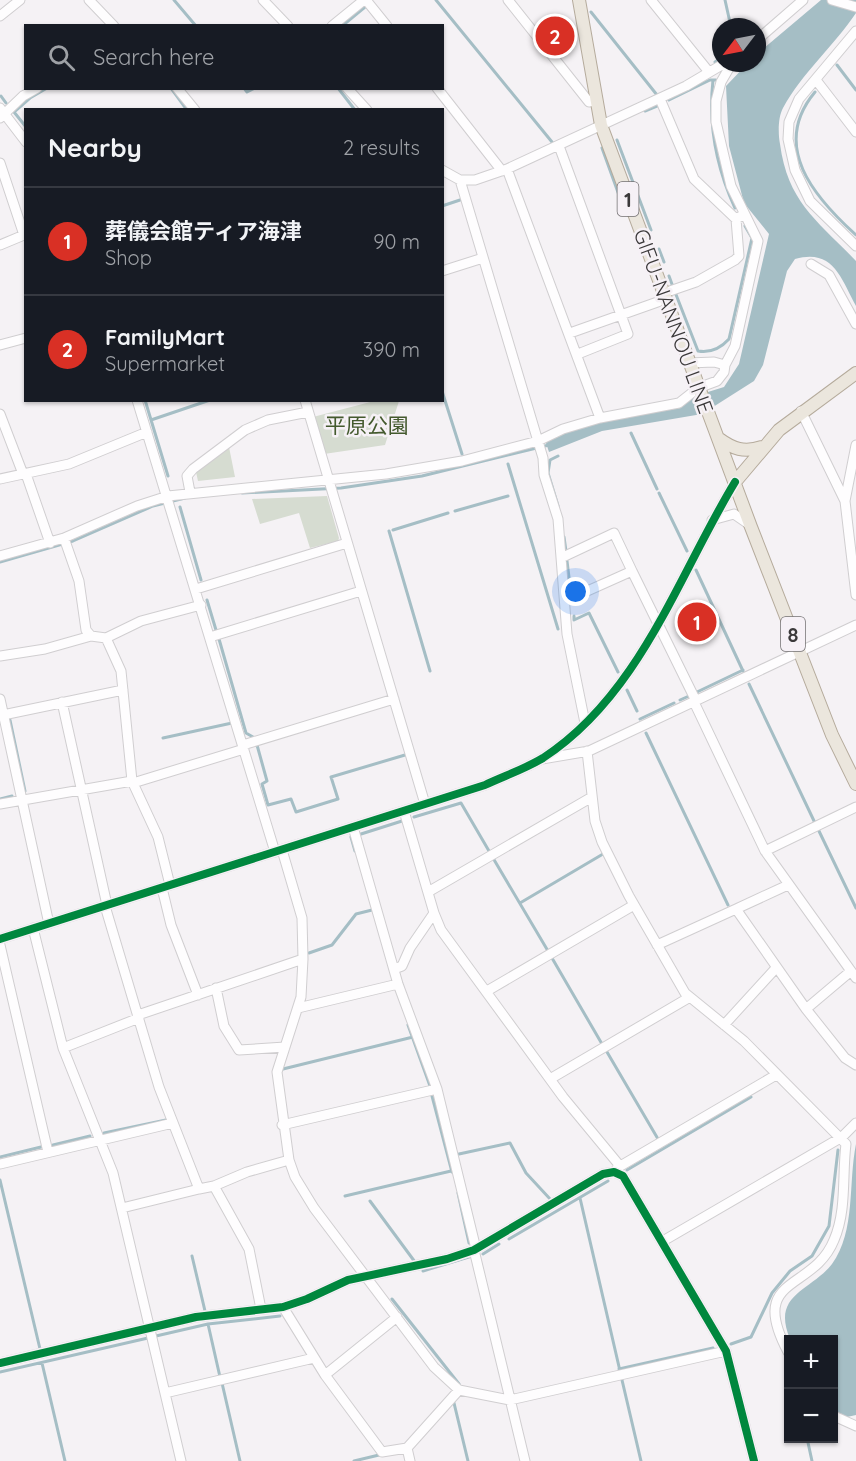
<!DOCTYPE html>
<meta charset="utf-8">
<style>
:root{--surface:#171b24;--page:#20242c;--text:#f1f3f6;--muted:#9ea1a6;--line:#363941;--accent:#d93025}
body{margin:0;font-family:Quicksand,"Noto Sans JP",sans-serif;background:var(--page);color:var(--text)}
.controls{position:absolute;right:18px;bottom:18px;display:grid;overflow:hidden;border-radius:0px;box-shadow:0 2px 4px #0004}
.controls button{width:54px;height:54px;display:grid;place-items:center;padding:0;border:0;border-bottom:2px solid var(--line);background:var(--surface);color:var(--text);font:30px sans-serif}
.compass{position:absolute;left:712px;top:18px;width:54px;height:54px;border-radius:50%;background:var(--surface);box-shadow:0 2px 4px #0004;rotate:238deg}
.you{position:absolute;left:576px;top:592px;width:21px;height:21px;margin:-15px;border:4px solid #fff;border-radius:50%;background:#1a73e8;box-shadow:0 0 0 9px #1a73e833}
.badge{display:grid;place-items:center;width:39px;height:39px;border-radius:50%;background:var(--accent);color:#fff;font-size:20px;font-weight:700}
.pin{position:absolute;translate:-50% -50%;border:3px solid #fff;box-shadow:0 2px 6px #0006}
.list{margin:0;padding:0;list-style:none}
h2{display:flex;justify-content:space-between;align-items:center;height:78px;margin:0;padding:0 24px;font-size:26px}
h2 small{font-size:20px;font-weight:400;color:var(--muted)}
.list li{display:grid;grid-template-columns:39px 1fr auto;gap:18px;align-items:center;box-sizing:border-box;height:108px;padding:0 24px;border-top:2px solid var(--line)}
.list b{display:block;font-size:22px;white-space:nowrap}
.list p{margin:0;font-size:20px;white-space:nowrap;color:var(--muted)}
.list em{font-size:20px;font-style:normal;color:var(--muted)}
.icon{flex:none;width:33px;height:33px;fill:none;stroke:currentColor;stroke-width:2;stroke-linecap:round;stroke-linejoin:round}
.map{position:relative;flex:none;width:856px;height:1461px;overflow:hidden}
.search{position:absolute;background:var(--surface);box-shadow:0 2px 4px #0004;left:24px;top:24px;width:420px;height:66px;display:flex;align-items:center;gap:15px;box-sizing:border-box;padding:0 21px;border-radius:0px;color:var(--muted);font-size:22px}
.panel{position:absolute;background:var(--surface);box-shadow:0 2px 4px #0004;left:24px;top:108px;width:420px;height:294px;border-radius:0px}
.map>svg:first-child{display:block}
</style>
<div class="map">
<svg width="856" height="1461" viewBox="0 0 856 1461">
<rect width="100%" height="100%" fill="#f5f2f5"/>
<!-- green -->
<path fill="#d6dcd1" d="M374,401H399L385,445L324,454L313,417Z
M229,447L235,477L198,481L196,472Z
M327,496L339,538L338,541L310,548L299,513L260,524L252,499Z"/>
<!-- water -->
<path fill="#a5bec5" d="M821,0H856V13C834,46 802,73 783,108C778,117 778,134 780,144C788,203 818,221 856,261V306C841,278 833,248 795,259L787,271L763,365L754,381L702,414L602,431L549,452L545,440L594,423L680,408L695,396L724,387L739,364L769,234L744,203L729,146L726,86L748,63H757V54Z
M856,1144V1415L847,1417L834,1410V1340L790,1339C771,1294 811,1291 832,1264C856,1231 848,1183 856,1144Z"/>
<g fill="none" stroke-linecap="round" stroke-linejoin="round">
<!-- stream -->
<path stroke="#a5bec5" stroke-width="3" d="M174,0L196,26
M436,0L552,142
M725,0L731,27
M591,12L657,95
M342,26L365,7
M715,62L721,58
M837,65L856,90
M713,80C708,126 716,167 735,208
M171,88L187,110
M244,88L247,92L255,88
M338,88L355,110
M815,92C770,146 814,197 856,235
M1,96L6,103
M669,100L710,80H716
M645,111L657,106
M26,127L14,112L30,98L47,88
M617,140L651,230
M602,148L624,209
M442,206L460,200
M659,249L664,262
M669,276L673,287
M675,292L698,351C710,353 720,349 729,339L752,238L745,226
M442,391L462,454
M145,400L168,476
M151,420L210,400
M631,433L657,489
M558,456L550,460L548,473L558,506
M508,464L558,629
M242,493L341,488L422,476L549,445
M659,493L687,551
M180,507L201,580
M455,511L508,496
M393,530L448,513
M389,531L430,671
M564,537L566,551
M567,561L571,594
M0,562L73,541L153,506L185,498
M696,570L743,671
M207,600L216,630
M574,616V620L589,613L618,672
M219,639L246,733L253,737
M749,684L815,823
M627,690L637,711
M697,692L743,670
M680,700L689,696
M640,719L674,703
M10,720L25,791
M646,733L728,905
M163,738L232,723
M257,745L267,781L262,784L268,805L291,799L296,812L338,799L331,777L405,755
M0,799L12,796
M414,817L461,803L489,851
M818,829L856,908
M361,834L402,821
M351,837L355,851
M493,858L548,951
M520,903L603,854
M309,953L332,945L356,914L372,910
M552,958L602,1044
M408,1025L430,1086
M607,1052L658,1139
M283,1069L413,1037
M432,1096L452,1172
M104,1133L166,1120
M53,1145L90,1136
M459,1154L510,1143L526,1173L551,1200
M0,1157L41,1147
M627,1170L751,1097
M0,1180L40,1349
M458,1193L469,1243
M345,1196L451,1171
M580,1198L620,1371
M370,1201L415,1262
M509,1239L608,1181
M483,1254L499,1244
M192,1256L205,1311
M423,1271L472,1256
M392,1299L459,1384
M208,1324L220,1377
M156,1336L208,1324L280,1316
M731,1344L751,1337L772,1293L790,1271L812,1256L829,1226L838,1150
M42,1363L65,1461
M619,1369L713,1348
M0,1372L148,1338
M622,1380L641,1461
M222,1383L240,1461
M454,1403L468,1461
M807,1438L812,1461
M354,1461L379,1455"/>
<defs>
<path id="minor" d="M89,0L114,26
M263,0L288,26
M366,0L387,26
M508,0L589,102L595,101
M651,0L709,72
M832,0L856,7
M0,16L20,0
M332,26L364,0
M856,31L799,99L789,122L788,139L795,170L810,201L856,246
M757,40L803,0
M816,80L856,132
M177,88L195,110
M347,88L367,110
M437,88L502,171
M660,99L694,179L736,219L743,215
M0,108L26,142
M0,118L23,96L37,88
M559,146L628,334L578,354
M0,163L24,235L0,245
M507,169L600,418
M442,170L460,180H475L507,169L686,86L725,63
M460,180L543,458L544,475L558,519L567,634L585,723
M811,264L829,275L856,324
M442,271L483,258
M664,293L696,282L735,260L739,256L736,219
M570,333L666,299
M0,345L26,338
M689,363L714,362L725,365L735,346L758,241L731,186L716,122V101L721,82L732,63
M137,400L275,852
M305,400L425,804
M801,411L845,501
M0,414L23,474
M856,445L845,501L856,595
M26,474L50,543
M0,479L69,464L147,432
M190,492L187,476L193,469L245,430L268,420L308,412
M712,520L734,514L750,525
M64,538L137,506L168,496L386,474L462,461L538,441L563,429L600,418L679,403L698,388L717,381L724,372L725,365
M0,556L64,538L79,581L86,630L91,636L106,638L141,621L201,605
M563,557L614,533L632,571L565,601
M632,571L696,701
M196,589L347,543
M210,637L361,591
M106,638L121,671L132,781L158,837L170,885
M0,656L45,649L91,636
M0,699L49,924
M62,702L107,905
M694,702L765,851L856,978
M3,715L123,690
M243,745L394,699
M587,751L595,821L602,842L629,896L685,993L744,1041L846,1144C842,1175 847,1210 834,1240C813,1292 747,1275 788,1352
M542,759L589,751L856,625
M133,783L244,749
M0,804L132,781
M404,811L434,913L441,930L563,1097L620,1166
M353,827L398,984L437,1089L476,1249
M282,850L302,918L303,959L301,997L277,1072L289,1160L295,1177L314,1208L434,1367L459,1390L510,1400L726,1351
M765,851L856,807
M788,885L736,909L806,1009L845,1058L856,1065
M162,888L171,925L198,995
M428,892L592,797
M105,906L159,1087L199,1189L214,1186L249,1249L261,1309
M33,928L63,1048L113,1173L181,1461
M0,939L485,785C504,776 525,769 543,758C640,695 678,576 735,482
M0,945L48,1152
M657,945L736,909
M394,969L402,966L410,948L434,913
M216,988L224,1026L239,1050L285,1047
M487,991L634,905
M298,1008L398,984
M806,1009L851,971
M138,1015L303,959
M724,1025L776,968
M63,1048L139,1018
M550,1079L690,997
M282,1125L437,1089
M0,1164L173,1123
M617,1168L776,1075
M214,1186L247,1172L289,1160
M122,1208L199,1189
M663,1241L842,1137L856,1123
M474,1250L525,1461
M283,1307L325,1375L382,1452L407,1448L459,1390
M0,1363L196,1317L283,1307L307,1299L348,1280L447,1259L474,1250L603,1174L614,1172L623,1176L726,1351L754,1461
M325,1375L397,1317
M165,1393L314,1358
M834,1416L856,1426
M407,1448L410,1461"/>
<path id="major" d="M579,0L601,125L751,527L832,735L856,784
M718,438C733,449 744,453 762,447
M735,482L779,430L856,373"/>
</defs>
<!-- minor casing -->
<use href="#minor" stroke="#d0ced0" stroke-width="11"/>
<!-- major casing -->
<use href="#major" stroke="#b5ab9c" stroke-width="14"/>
<!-- minor -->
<use href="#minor" stroke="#fefdfe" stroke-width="9"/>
<!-- major -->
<use href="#major" stroke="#ebe6dd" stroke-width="12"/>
<defs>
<path id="cycleway" d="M0,939L485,785C504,776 525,769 543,758C640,695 678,576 735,482
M0,1363L196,1317L283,1307L307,1299L348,1280L447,1259L474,1250L603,1174L614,1172L623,1176L726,1351L754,1461"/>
</defs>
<!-- cycleway casing -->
<use href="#cycleway" stroke="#f6f1f6" stroke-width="11"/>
<!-- cycleway -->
<use href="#cycleway" stroke="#00873e" stroke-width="8"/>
</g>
<g text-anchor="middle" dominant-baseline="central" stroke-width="5" stroke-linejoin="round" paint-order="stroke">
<!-- shield labels -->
<g fill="#f6f1f6" stroke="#737072" stroke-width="1.5">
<rect x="617.5" y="182" width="21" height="34" rx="4.5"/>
<rect x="781" y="617" width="24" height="34" rx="4.5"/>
</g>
<g font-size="20" font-weight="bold" fill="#3b393a">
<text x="628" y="199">1</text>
<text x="793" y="634">8</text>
</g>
<!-- street labels -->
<g font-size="21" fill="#3b393a" stroke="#f6f1f6">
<text transform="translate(674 321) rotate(70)">GIFU-NANNOU LINE</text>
</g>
<!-- park labels -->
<g font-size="21" fill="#445a2e" stroke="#f6f1f6">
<text x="367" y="425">平原公園</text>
</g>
</g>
</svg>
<div class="controls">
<button>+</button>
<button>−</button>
</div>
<svg class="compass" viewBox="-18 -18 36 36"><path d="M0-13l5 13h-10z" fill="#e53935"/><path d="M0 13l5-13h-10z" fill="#9ea1a6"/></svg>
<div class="you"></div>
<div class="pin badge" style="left:697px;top:622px">1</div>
<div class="pin badge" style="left:555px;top:36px">2</div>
<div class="search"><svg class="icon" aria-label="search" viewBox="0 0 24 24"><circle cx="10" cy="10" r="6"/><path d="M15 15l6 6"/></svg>Search here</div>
<section class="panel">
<h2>Nearby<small>2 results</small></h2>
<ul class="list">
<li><span class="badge">1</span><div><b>葬儀会館ティア海津</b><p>Shop</p></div><em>90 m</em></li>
<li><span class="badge">2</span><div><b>FamilyMart</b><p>Supermarket</p></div><em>390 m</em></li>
</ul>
</section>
</div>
